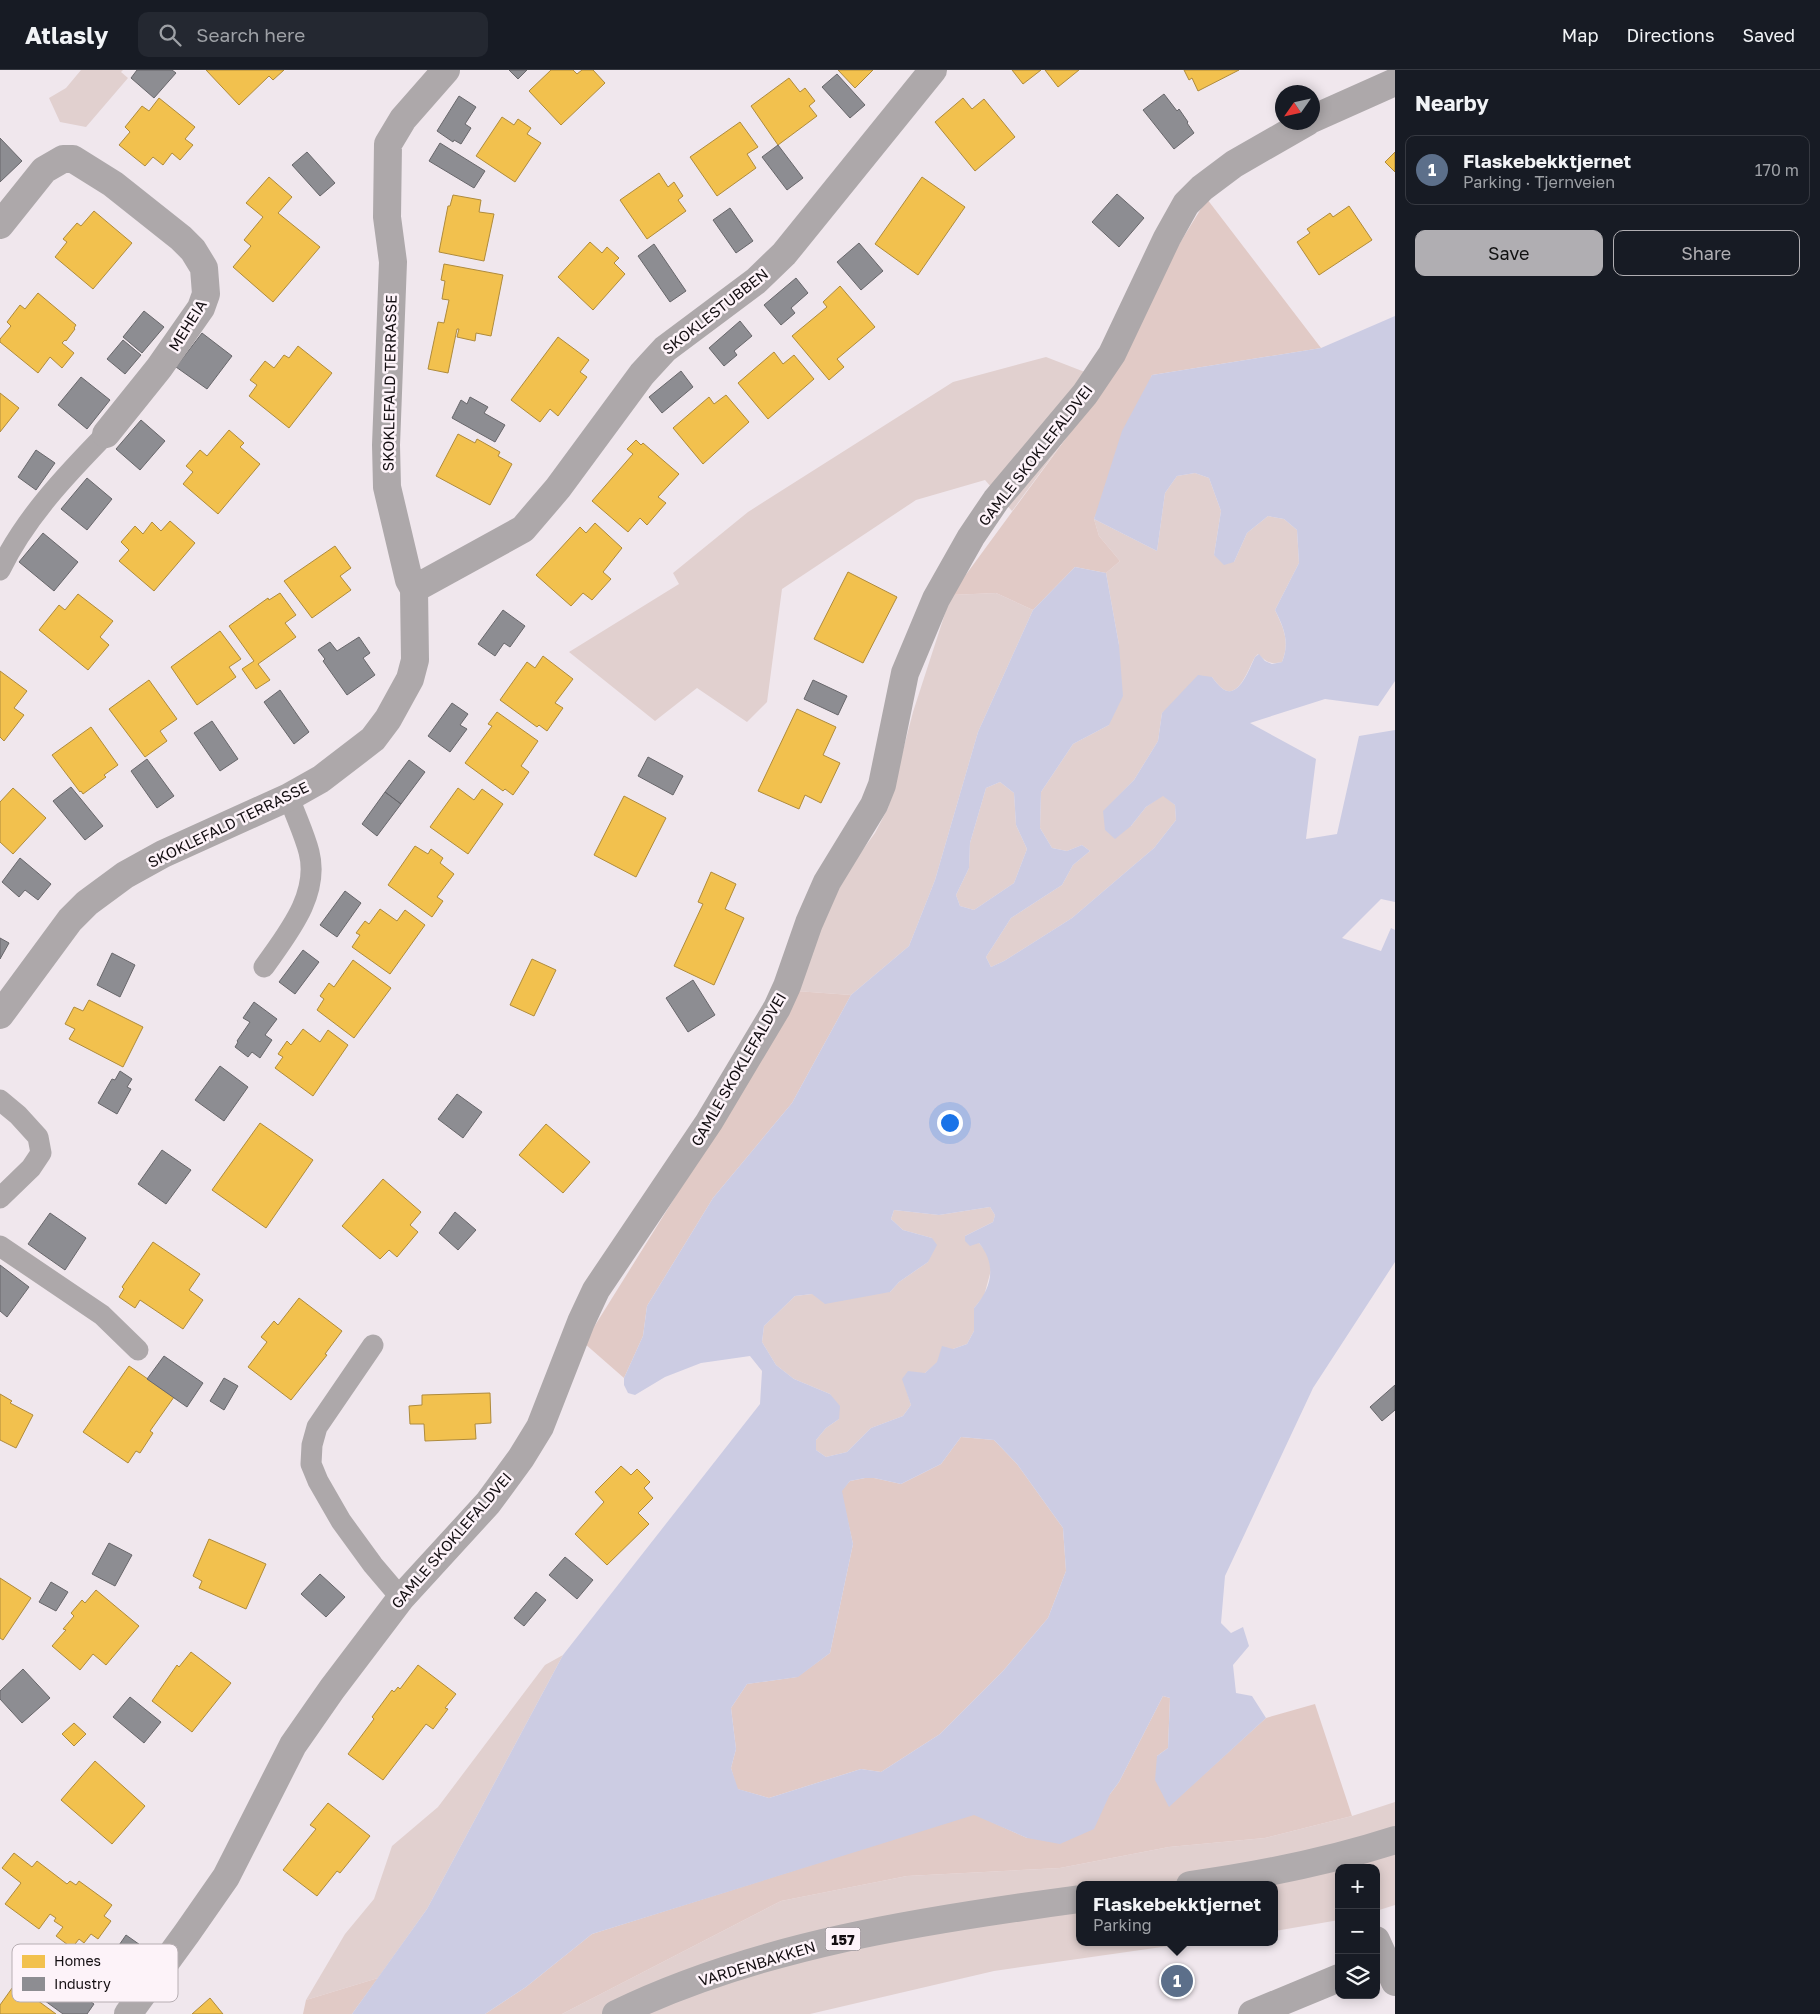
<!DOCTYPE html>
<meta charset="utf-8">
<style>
:root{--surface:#171b24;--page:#242831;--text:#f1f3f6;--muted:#9ea1a6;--line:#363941;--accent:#b0aeb2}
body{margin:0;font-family:"Golos Text",sans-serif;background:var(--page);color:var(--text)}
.controls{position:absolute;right:15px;bottom:15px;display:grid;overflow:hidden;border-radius:10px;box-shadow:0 2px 12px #0003}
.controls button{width:45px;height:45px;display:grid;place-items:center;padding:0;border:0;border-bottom:1px solid var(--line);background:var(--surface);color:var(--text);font:25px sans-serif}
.compass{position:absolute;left:1275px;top:15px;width:45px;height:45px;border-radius:50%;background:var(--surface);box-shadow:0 2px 12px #0003;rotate:236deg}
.you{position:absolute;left:949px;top:1052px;width:18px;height:18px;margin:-12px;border:4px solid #fff;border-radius:50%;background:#1a73e8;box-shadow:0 0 0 8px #1a73e833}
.badge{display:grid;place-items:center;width:32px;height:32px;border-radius:50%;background:var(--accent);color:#fff;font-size:16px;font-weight:700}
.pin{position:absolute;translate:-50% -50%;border:2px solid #fff;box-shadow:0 1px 5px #0006}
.popup{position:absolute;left:1076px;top:1811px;width:202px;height:65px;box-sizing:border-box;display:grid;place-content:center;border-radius:10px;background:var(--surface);filter:drop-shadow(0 1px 4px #0005);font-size:16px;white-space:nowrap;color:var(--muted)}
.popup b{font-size:19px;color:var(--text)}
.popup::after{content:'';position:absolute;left:50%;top:100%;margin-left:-10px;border:10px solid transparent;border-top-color:var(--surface)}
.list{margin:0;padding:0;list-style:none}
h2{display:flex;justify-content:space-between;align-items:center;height:65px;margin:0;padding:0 20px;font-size:21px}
h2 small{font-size:16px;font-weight:400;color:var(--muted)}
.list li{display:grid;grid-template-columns:32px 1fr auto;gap:15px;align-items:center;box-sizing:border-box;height:70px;margin:0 10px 10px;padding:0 10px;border:1px solid var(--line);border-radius:10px}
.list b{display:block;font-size:19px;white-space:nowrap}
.list p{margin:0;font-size:16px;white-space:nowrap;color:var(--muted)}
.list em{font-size:16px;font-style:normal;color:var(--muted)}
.actions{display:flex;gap:10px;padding:15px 20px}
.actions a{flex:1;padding:11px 0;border:1px solid var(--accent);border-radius:10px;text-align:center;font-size:18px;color:var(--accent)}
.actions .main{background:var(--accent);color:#111}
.icon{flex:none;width:28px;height:28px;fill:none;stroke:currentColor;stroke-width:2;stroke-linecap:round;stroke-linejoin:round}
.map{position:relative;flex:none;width:1395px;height:1944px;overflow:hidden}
header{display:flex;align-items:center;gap:30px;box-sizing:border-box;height:70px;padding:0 25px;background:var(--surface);border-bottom:1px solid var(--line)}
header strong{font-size:24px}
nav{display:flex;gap:28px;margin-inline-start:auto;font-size:18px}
.search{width:350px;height:45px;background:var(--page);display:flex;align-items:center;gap:12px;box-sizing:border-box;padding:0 18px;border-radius:10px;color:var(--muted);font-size:19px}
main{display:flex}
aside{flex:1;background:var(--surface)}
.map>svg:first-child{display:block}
</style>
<header>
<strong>Atlasly</strong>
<div class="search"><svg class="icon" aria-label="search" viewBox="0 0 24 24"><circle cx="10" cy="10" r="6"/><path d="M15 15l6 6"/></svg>Search here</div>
<nav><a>Map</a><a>Directions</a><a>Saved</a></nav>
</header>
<main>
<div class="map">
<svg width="1395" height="1944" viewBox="0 0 1395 1944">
<rect width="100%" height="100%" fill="#f0e7ed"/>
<!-- green -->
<path fill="#e1d0cf" d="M81,0H123L121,2L128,8L86,57L60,52L49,28L66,18Z
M1046,287L1108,311L1012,441L985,410L916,430L782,519L767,632L747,652L697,618L655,651L569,582L679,514L673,503L748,442L953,312Z
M1195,403L1209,408L1221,441L1214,485L1234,492L1247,463L1268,446L1284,449L1297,460L1299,493L1275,540C1284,559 1290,572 1282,592C1270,595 1267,592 1258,584L1255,587C1249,597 1239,630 1223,619C1219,616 1215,611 1212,607L1162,643L1158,671L1134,710L1104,741L1131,756L1146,737L1163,725L1175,735L1176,750L1154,778L1072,848L1004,891L991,897L986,887L1011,848L1062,815L1073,795L1090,781L1082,775L1067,781L1052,778L1040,758L1041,722L1073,674L1109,655L1119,575L1106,503L1120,491L1099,466L1094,449L1157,481L1165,423L1177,406Z
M996,523L1033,540L978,662L935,810L909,876L851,925L796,921L819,859L848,800L875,763L888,738L913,642L951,525Z
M1000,712L1014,723L1016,755L1027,779L1014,813L974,840L960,836L956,825L969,798L970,773L986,718Z
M990,1137L995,1145L993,1152L965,1166L979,1173L988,1184L991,1200L984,1226L974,1238V1261L967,1274L953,1279L925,1303L903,1309L911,1335L903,1346L871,1358L847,1382L826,1387L816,1380V1370L826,1358L839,1349L830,1324L794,1309L776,1295L762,1272L764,1256L795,1226L812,1224L890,1222L899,1212L928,1192L932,1168L903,1160L891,1149L894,1140L939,1145Z
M563,1585L427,1839L378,1908L306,1930L345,1864L374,1829L392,1776L438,1737L545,1595Z
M1395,1732V1835L1376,1841V1798H1339V1850L1275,1861L1274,1815H1080V1872H1197L994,1901L810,1944H562L781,1831L907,1806L1060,1798L1169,1777L1265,1768L1352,1746Z"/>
<!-- forest -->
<path fill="#e1cac6" d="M1207,129L1321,278L1152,305L1094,449L1099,466L1120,491L1106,503L1075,497L1033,540L996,523L951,525L1108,311L1149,223Z
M796,921L851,925L792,1033L713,1128L647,1236L643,1266L624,1308L584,1273L697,1092Z
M961,1367L994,1370L1017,1394L1063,1458L1066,1501L1048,1548L1003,1601L940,1664L881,1702L861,1699L769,1728L737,1719L731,1698L736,1679L731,1638L747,1614L797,1607L830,1583L853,1474L841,1421L850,1411L865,1408H874L901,1414L941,1394Z
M1163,1626L1170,1628L1168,1678L1157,1686L1169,1736L1266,1648L1315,1634L1352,1746L1265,1768L1169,1777L1060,1798L907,1806L781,1831L562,1944H485L526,1917L592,1864L974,1744L1027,1768L1110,1724L1119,1712Z
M378,1908L352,1944H303L306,1930Z"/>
<!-- water -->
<path fill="#cccce3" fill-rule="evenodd" d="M1395,246V611L1378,636L1325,629L1250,653L1316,689L1306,769L1337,764L1359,666L1395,660V832L1381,829L1342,868L1381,881L1391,858L1395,860V1192L1313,1318L1225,1506L1221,1553L1231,1563L1243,1557L1249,1576L1233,1595L1236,1623L1252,1626L1266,1648L1169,1737L1155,1710L1157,1686L1168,1678L1170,1628L1163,1626L1119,1712L1110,1724L1094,1759L1060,1774L1027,1768L974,1745L592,1864L526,1917L485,1944H352L427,1839L563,1585L760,1334L762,1301L750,1286L701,1293L665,1307L635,1325L628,1323L624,1315V1308L643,1266L647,1236L713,1128L792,1033L851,925L909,876L935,810L978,662L1033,540L1075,497L1106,503L1119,575L1123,626L1109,655L1073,674L1041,722L1040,758L1052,778L1067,781L1082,775L1090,781L1073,795L1062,815L1011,848L986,887L991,897L1004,891L1072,848L1154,778L1176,750L1175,735L1163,726L1146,737L1131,756L1115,769L1105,760L1103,741L1134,710L1158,671L1162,643L1198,605L1212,607C1215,611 1219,616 1223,619C1239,630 1250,597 1255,587L1259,584L1265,591L1272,594L1282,592C1290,572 1284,558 1275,540L1299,493L1297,460L1284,449L1268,446L1247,463L1234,492L1224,495L1214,485L1221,441L1209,408L1195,403L1177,406L1165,423L1157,481L1094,449L1122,361L1152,305L1321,278ZM1000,712L1014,723L1016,755L1027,779L1014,813L974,840L960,836L956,825L969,798L970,773L986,718ZM990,1137L995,1145L993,1152L965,1166V1171L970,1176L979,1173C997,1195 992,1218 974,1238V1261L967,1274L953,1279L942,1276L937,1292L925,1303L908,1301L902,1309L911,1335L903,1346L871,1358L847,1382L826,1387L816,1380V1370L826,1358L839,1349L840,1336L830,1324L794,1309L776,1295L762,1272L764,1256L795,1226L812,1224L825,1234L890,1222L899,1212L928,1192L937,1175L932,1168L903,1160L891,1149L894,1140L939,1145ZM961,1367L994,1370L1017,1394L1063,1458L1066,1501L1048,1548L1003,1601L940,1664L881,1702L861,1699L769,1728L738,1719L731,1698L736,1679L731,1638L747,1614L798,1607L830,1583L853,1474L842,1421L850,1411L865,1408H874L901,1414L941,1394Z"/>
<!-- homes -->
<path fill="#f2c14e" stroke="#af8b3c" d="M206,0H284L273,10L269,6L239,35Z
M551,0H573L577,4L582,0H593L605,13L561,55L529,21Z
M838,0H873L855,18Z
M1012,0H1041L1023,14Z
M1045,0H1079L1058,17Z
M1184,0H1239L1198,21L1192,8L1189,10Z
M789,8L800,22L805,18L815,31L809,36L817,46L778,75L751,36Z
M159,28L195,57L185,69L193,75L180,90L172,83L163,95L153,87L145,96L119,75L130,62L125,57L142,36L149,41Z
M963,28L972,39L984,29L1015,67L975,101L935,52Z
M502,47L514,55L518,49L531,58L527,64L541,73L515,112L476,86Z
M740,52L758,77L747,84L756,98L717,126L690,87Z
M1395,82V102L1385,92Z
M659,103L668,117L674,112L683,126L678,130L686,141L647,169L620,130Z
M269,107L292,127L278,143L320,177L273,232L233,197L251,176L244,170L263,147L246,133Z
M922,107L965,137L918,205L875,174Z
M453,125L481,130L479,142L494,144L484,191L439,182L448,136H450Z
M1349,136L1372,170L1319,205L1297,172L1310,163L1307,159L1330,143L1333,147Z
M94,141L132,173L93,219L55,187L67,172L63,169L77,153L81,156Z
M590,172L602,183L607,177L619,188L614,193L625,204L593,240L558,207Z
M444,194L503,205L491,266L476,263L475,271L457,267L459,259H457L448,303L428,299L438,252L444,253L449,230L442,229L445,211L441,210Z
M840,216L875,257L837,289L844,297L829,310L792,266L827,237L823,232Z
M38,223L76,255L74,258L75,259L66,271L65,270L62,273L74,283L62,298L50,287L38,303L0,272V269L11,256L7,252L20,235L25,239Z
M558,267L589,290L580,302L587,307L558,346L550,339L540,352L511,330Z
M298,276L332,303L289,358L249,326L257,315L250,310L265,291L274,298L284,285L289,288Z
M774,282L783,294L794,285L814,309L768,349L738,313Z
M0,323L19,338L0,362Z
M726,325L749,352L703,394L673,358L709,327L714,334Z
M229,360L244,373L240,377L260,394L218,444L183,414L193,402L186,396L200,380L207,386Z
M458,364L475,373L477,369L500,382L498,386L512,394L490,435L436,406Z
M636,370L641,375L643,373L679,404L658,427L666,433L647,455L640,448L628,462L592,431L633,384L627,379Z
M170,451L195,473L154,521L119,491L129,480L121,472L135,456L143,464L152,452L161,461Z
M595,453L622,478L603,502L611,509L592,530L583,523L571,536L536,505L580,457L586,463Z
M335,476L351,498L340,506L351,520L312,548L284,511Z
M848,502L897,527L863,593L814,569Z
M280,523L296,545L285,553L296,567L258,594L270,610L256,619L242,599L254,591L229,556L268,528L269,530Z
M78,524L113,551L100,567L109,575L88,600L39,560L59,535L65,540Z
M220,561L241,589L229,597L236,607L197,635L171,597Z
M543,586L573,609L555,633L563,638L547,661L539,655L537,657L500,630L527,592L535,598Z
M0,601L27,621L14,638L24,645L4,671L0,667Z
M149,610L177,649L160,661L167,671L145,687L109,639Z
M797,639L836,657L823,685L840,693L821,733L805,725L799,739L758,721Z
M497,642L538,671L521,696L529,702L513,725L505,719L503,721L465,693L492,656L488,654Z
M91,657L118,695L104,705L106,707L83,724L81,721L80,722L52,685Z
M13,718L46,748L13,784L0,772V732Z
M458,718L474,730L482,719L503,734L468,784L430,757Z
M624,726L666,748L636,807L594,785Z
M415,776L428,784L431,779L443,788L440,793L454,804L437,827L443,831L432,847L388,815Z
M711,802L736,814L725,839L744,848L714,915L674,896L703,834L698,832Z
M380,839L397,851L405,840L425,855L390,904L352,877L360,865L356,863L365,851L369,854Z
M532,889L556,900L534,946L510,935Z
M353,890L391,918L354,968L317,940L324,929L320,926L329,913L334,917Z
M89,930L143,957L123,997L69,969L75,959L65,954L74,937L83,941Z
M303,959L320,972L328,960L348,975L313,1026L275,998L283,987L278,984L287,971L291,975Z
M260,1053L313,1090L266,1158L212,1120Z
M546,1054L590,1092L563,1123L519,1085Z
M383,1109L421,1142L410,1155L418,1162L397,1187L389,1180L380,1189L342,1156Z
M153,1172L200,1204L189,1220L203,1230L183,1259L140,1230L135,1238L119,1227L124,1219L122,1217Z
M299,1228L342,1261L325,1284L327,1285L291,1330L248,1297L267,1272L261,1267L274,1251L278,1255Z
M129,1296L174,1327L150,1361L153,1363L140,1383L136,1381L128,1393L83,1362Z
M490,1323L491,1353L475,1354L476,1369L425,1371L424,1354H410L409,1336L422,1335V1325Z
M0,1324L12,1331L10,1333L33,1345L16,1378L0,1370Z
M621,1396L631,1405L637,1399L650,1412L644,1418L653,1428L638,1443L649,1454L607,1495L575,1464L604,1432L595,1422Z
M209,1469L266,1494L246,1539L199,1518L202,1511L193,1506Z
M0,1508L31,1528L3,1570L0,1568Z
M96,1520L139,1556L106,1595L93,1584L80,1600L52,1576L66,1560L63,1559L74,1546L71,1543L82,1530L85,1533Z
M191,1582L231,1613L192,1662L152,1631L177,1595L179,1597Z
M418,1595L456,1624L445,1638L448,1639L433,1659L426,1654L383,1710L348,1684L374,1649L372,1647L392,1620L394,1622L398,1617L400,1619Z
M74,1653L86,1664L74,1676L62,1664Z
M95,1691L145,1736L112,1774L61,1730Z
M328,1733L370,1766L340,1803L337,1801L317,1826L283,1800L316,1759L310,1755Z
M14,1783L32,1797L37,1791L67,1814L70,1811L76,1815L79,1811L112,1835L104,1846L111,1851L98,1869L91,1864L84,1873L79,1869L72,1878L56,1866L63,1857L54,1851L56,1848L50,1844L39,1859L5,1834L21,1813L2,1798Z
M15,1914L56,1944H0V1935Z
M210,1928L223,1944H192Z"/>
<!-- industry -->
<path fill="#8d8d92" stroke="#68676b" d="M137,0H172L176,3L154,28L131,8Z
M509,0H527L518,9Z
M837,4L865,35L850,48L822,17Z
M1164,24L1177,41L1179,39L1188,52L1187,53L1194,63L1174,79L1143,40Z
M459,26L476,37L465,54L471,58L461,74L454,70L453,72L437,61Z
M0,68L22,91L0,112Z
M440,73L485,101L474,118L429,91Z
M778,75L803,108L787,120L762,87Z
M307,82L335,113L320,126L292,95Z
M1117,124L1144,148L1119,177L1092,152Z
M730,138L753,171L736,183L713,150Z
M859,173L883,201L861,220L837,192Z
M654,174L686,221L670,232L638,186Z
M796,208L808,223L791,238L795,243L781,255L764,235Z
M144,241L164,257L142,283L123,267Z
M740,251L752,266L734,281L737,285L724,296L709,278Z
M202,263L232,286L207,319L176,297Z
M123,270L141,285L125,304L107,289Z
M681,301L693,317L662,343L649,327Z
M81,307L110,330L87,359L58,335Z
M470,327L488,337L484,343L505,355L495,372L452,348L461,330L467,334Z
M141,350L165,371L140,400L116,379Z
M36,380L55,393L36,420L18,407Z
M87,408L112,429L87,460L61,439Z
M43,463L78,492L54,521L19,492Z
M503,540L525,556L510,577L504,573L495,586L478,574Z
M359,567L370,583L363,588L375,605L347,625L323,591L325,589L318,580L330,572L337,581Z
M813,610L847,626L838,645L804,629Z
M280,620L309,662L294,674L264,632Z
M452,633L468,644L460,655L467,659L450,682L428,666Z
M212,651L238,689L220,701L194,663Z
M648,687L683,706L673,725L638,706Z
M147,689L174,726L157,738L131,701Z
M409,690L425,702L401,734L385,722Z
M71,717L103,756L85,770L53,731Z
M385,722L401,734L377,766L362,754Z
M20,788L51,814L38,830L25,820L19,827L2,812Z
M345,821L361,833L337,867L320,855Z
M0,868L9,873L0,889Z
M303,880L319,892L295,924L279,912Z
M112,883L135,895L120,927L97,915Z
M693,910L715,945L688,962L666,928Z
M254,932L277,949L265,965L272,970L260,988L252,982L248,987L235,977L238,972L237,971L250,952L243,948Z
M220,996L248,1017L224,1051L195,1030Z
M120,1001L132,1009L127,1017L131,1019L117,1044L98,1033L112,1009L115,1010Z
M457,1024L482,1042L463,1068L438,1049Z
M162,1080L191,1100L166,1134L138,1114Z
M455,1142L476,1160L458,1180L439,1163Z
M50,1143L86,1168L65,1200L28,1174Z
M0,1195L29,1217L7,1247L0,1241Z
M164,1286L203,1313L187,1337L147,1309Z
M224,1308L238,1316L224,1340L210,1331Z
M1395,1315V1340L1382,1351L1370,1337Z
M109,1473L132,1485L115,1516L92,1504Z
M565,1487L593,1510L577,1529L549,1505Z
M320,1504L345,1527L326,1547L301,1524Z
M51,1512L68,1522L56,1541L39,1532Z
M536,1522L546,1530L524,1556L514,1548Z
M23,1599L50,1628L22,1653L0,1629V1621Z
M130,1627L161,1652L144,1673L113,1647Z
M126,1865L143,1877L123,1906L106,1894Z
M41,1896L94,1934L87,1944H63L26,1917Z"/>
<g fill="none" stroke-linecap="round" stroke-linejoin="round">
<!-- service -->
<path stroke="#ada8aa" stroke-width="21" d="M0,500C25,448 66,405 106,364
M264,897C287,864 320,825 309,782C304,763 295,745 289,727
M0,1030L18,1045L38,1067L41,1083L31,1098L0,1128
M0,1176L102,1245L138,1280
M373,1275L317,1357L312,1375L311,1394L318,1411L341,1451L373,1495L401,1528"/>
<!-- minor -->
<path stroke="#ada8aa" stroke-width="28" d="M1312,49L1395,12
M0,155L44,100L63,89H73L113,114L181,168L193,180L204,198L206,224L201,238L159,298L106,364
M414,519L523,459L558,418L642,304L665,279L756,211L784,184L933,0
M0,945L70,850L87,833L125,805L163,784L289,727L321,709L373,669L388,649L410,609L415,590L414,519L409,510L387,417L386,375L393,192L387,147L388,74L403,49L446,0
M1376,1870L1395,1912
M128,1944L187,1863L226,1807L293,1675L332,1619L401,1528L488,1433L521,1388L540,1357L581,1252L596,1220L709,1052L777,938L787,916L809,853L827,812L874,735L882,715L905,603L936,529L971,467L996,430L1085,324L1112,284L1167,168L1186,134L1202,118L1234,94L1307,52
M1252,1944L1339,1908"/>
<!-- primary -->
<path stroke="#b0abad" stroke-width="28" d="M1190,1815C1261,1805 1327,1792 1395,1770
M616,1944C758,1875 924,1850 1080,1829"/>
</g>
<g text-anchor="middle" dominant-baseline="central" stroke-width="5" stroke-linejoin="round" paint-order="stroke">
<!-- shield labels -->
<rect fill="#fdf3f9" stroke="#595357" stroke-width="1" x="825.5" y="1857.5" width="35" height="23" rx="4"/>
<g font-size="14" font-weight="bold" fill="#130e11">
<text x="843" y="1869">157</text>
</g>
<!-- street labels -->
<g font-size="15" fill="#130e11" stroke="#fdf3f9">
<text transform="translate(715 241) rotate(-38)">SKOKLESTUBBEN</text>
<text transform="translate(187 255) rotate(-58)">MEHEIA</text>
<text transform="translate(389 313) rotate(-89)">SKOKLEFALD TERRASSE</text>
<text transform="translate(1035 385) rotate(-52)">GAMLE SKOKLEFALDVEI</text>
<text transform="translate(228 754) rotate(-26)">SKOKLEFALD TERRASSE</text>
<text transform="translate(738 999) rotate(-60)">GAMLE SKOKLEFALDVEI</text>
<text transform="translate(451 1470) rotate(-49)">GAMLE SKOKLEFALDVEI</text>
<text transform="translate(757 1893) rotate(-17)">VARDENBAKKEN</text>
</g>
</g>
<!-- legend -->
<rect x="12" y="1874" width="166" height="58" rx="8" fill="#fdf3f9" stroke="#b7aeb3" stroke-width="1"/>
<rect x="22" y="1885" width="23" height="13" fill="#f2c14e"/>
<rect x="22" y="1907" width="23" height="14" fill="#8d8d92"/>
<g font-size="14" fill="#130e11">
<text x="54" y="1896">Homes</text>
<text x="54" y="1919">Industry</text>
</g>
</svg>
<div class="controls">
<button>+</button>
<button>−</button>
<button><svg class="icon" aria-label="layers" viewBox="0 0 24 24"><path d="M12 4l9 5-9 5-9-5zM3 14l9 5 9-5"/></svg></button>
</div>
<svg class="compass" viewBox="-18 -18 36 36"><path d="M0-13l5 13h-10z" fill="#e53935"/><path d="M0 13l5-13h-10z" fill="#9ea1a6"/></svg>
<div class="you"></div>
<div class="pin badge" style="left:1177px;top:1911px;background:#5c6f8a">1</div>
<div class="popup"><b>Flaskebekktjernet</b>Parking</div>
</div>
<aside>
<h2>Nearby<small></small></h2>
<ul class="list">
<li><span class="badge" style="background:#5c6f8a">1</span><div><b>Flaskebekktjernet</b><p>Parking · Tjernveien</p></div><em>170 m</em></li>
</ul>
<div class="actions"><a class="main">Save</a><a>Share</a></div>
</aside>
</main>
